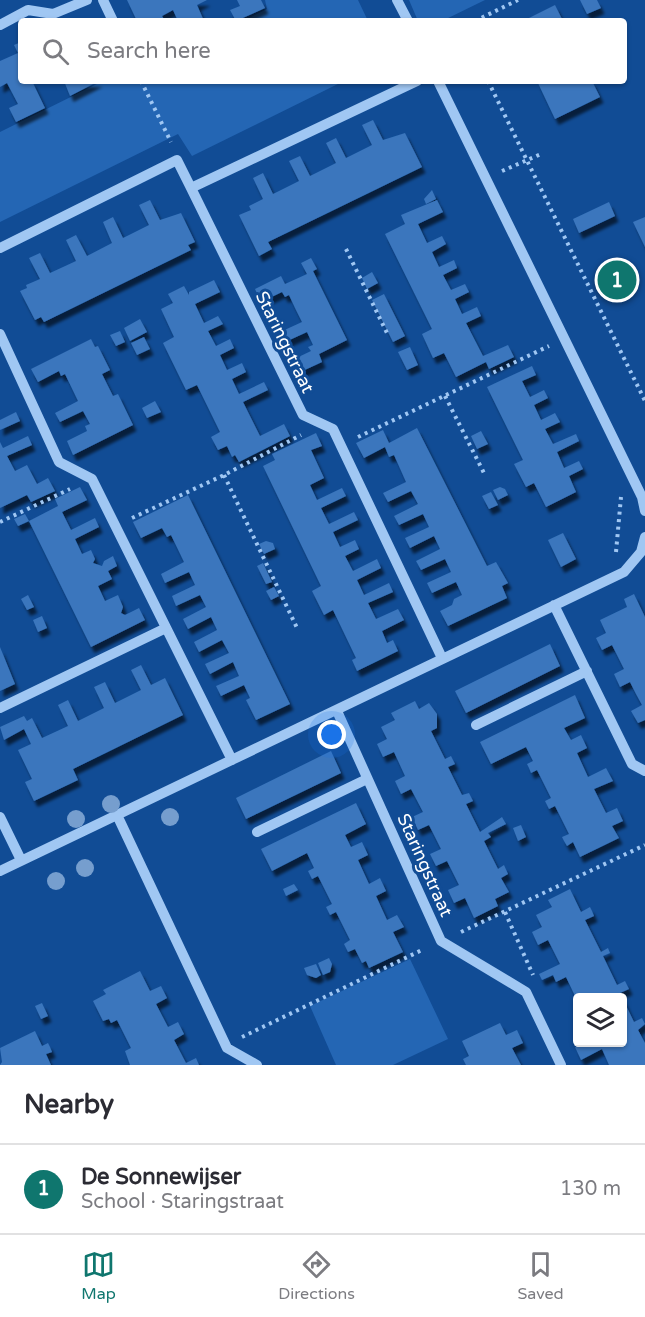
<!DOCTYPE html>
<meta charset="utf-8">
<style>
:root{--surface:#fff;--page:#f2f2f3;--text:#2b2b33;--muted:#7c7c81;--line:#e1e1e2;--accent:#0f766e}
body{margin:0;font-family:"Varela Round",sans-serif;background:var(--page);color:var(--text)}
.controls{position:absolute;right:18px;bottom:18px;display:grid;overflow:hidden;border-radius:6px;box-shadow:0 2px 4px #0004}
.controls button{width:54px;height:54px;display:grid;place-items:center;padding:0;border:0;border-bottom:2px solid var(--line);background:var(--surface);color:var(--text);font:30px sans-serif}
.you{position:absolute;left:332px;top:735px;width:21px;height:21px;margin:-15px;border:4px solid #fff;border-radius:50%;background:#1a73e8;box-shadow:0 0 0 9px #1a73e833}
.badge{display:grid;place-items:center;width:39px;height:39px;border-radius:50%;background:var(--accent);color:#fff;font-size:20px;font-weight:700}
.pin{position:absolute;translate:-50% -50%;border:3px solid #fff;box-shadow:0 2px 6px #0006}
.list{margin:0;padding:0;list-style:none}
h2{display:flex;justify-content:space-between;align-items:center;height:78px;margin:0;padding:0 24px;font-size:26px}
h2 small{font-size:20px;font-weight:400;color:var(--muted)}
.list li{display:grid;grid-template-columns:39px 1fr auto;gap:18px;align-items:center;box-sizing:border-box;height:90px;padding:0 24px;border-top:2px solid var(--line)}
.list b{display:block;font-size:22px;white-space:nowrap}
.list p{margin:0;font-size:20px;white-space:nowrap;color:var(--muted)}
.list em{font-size:20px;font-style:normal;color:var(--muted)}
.icon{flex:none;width:33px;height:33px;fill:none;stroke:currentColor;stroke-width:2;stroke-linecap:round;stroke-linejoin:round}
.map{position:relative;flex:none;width:645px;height:1065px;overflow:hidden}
.search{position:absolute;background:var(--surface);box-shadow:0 2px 4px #0004;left:18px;right:18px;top:18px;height:66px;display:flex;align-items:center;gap:15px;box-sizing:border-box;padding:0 21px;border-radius:6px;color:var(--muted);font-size:22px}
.sheet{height:168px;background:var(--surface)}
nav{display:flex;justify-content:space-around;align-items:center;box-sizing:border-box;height:84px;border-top:2px solid var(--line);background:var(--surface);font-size:16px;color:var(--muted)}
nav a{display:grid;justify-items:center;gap:3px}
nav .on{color:var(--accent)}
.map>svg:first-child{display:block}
</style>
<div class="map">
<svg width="645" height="1065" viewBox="0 0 645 1065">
<defs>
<filter id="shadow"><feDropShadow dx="3.5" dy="6" stdDeviation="1.5" flood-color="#0009"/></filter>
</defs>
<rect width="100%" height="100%" fill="#114c95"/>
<!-- green -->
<path fill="#2466b4" d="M265,0H358L368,21H243L267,9Z
M409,0H485L442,21H418Z
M103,81H344L192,156L178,134L0,222V132Z
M410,959L448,1039L393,1065H336L310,1006Z"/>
<!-- building -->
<path fill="#3a76bd" filter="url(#shadow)" d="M127,0H207L197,5L204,21H178L173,10L162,16L165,21H137Z
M237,0H261L265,8L236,21L230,10L240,6Z
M580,0H597L601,8L587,14Z
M555,5L563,21H523Z
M21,42V81H32L45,108L16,122L9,108L18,104L7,83L0,87V61L18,53L14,45Z
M64,81H99L70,96Z
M537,81H592L600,97L555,119Z
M373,120L383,140L405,133L422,167L268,242L272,249L259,256L239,215L251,210L249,206L263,199L253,178L263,173L273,194L299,181L289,161L300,156L310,176L336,163L326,143L336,138L346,158L372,145L362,125Z
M432,190L436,199L426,204L424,199Z
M150,200L160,220L181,213L195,242L188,245L191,250L44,322L41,317L35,320L20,291L27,288L26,285L40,279L29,258L40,253L50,273L76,261L66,240L76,235L87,256L112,243L103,222L113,217L123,238L149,225L139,205Z
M437,200L443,212L418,224L427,243L442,236L446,244L432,252L439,267L454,260L457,268L443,275L451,290L465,284L469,292L455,299L462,314L477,307L481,316L466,323L483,356L508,345L514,357L489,369L486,362L456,377L444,353L433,358L422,334L432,329L385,234L405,224L401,215Z
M609,202L615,216L579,233L573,219Z
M645,217V247L633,222Z
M311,258L317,269L313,271L347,340L319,354L322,362L296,374L290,361L311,351L308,347L313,345L307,332L283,343L278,333L302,322L295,308L289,295L285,297L282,292L261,302L255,289L281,276L285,284L307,274L301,263Z
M372,272L378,283L367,289L362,278Z
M214,280L220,292L195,304L204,323L218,316L223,324L208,331L216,346L230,339L234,348L220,355L227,370L242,363L246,372L232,379L239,394L264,382L268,390L243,402L260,436L284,424L290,436L239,462L235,455L232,457L227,446L218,450L211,437L220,432L197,385L186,390L163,343L174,337L161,309L173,303L168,294L184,286L189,295V292Z
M384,294L405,336L393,342L372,300Z
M140,319L147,332L130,341L124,328Z
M120,331L125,342L116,346L110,335Z
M144,337L150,349L137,355L131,343Z
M91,339L95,347L98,346L110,370L102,374L113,396L118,394L133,425L73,455L67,441L87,431L85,426L90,424L83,411L60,422L55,413L78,401L65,374L61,376L59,371L38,382L31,369Z
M410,347L418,365L407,370L398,352Z
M532,366L536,375L522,381L530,397L544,390L548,398L534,405L541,420L555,413L560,422L545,429L553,444L576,434L579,441L557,452L564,468L579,461L583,469L569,476L576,492L546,507L534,483L526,487L514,464L523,460L487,387Z
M155,401L161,412L147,418L142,408Z
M16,412L20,421L0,430V420Z
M417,428L487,566L496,562L508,583L502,586L507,598L448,626L440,611L452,605L454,599L462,595L456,582L432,593L427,583L451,572L445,559L421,570L416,561L440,549L434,536L410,548L405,538L429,527L423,514L399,525L394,516L418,504L411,491L388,502L383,493L406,482L394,455L389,457L385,447L364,458L356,443L383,430L389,443Z
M481,431L488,444L477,449L471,436Z
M316,433L322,446L311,450L324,478L310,485L317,500L342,488L346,496L321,508L329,524L354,512L358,520L333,532L340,547L355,540L359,549L345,556L353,571L377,559L381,568L357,580L364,595L389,583L393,592L368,603L376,619L398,609L404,620L382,631L387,643L393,640L398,651L357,671L352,660L356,658L333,610L324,615L312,591L321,586L263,466L275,460L272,454Z
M28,436L32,445L7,456L15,471L27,465L37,484L48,478L55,491L31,502L27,495L0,508V442L3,448Z
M80,487L87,500L62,512L71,530L95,518L99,527L75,539L82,554L91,550L95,559L93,563L102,566L104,561L113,556L117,566L108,571L112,579L98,586L105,601L118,595L123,607L121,613L125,615L139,608L145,620L91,647L29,521L58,506L55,499Z
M500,487L505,489L508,495L498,500L493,490Z
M491,492L498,505L489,509L482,496Z
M188,495L290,704L256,720L246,700L250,698L244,685L221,696L216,686L239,676L233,662L210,674L205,664L229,653L222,640L199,652L194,642L217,630L211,617L188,629L183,619L206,607L200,595L176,606L172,596L195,585L189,572L165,583L161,574L184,562L171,535L167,537L162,528L141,538L133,522Z
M25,514L29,521L18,526L14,519Z
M563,533L576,559L561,567L548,540Z
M266,541L273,543L275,549L264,554L259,544Z
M263,563L272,582L266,584L257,566Z
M274,587L279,596L271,600L266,591Z
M634,594L645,617V720L638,723L631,711L642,705L636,694L630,682L620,687L614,674L624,669L612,645L602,650L596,638L606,633L600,620L627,607L624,599Z
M28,595L34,607L27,610L21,599Z
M42,616L47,628L38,632L33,620Z
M550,644L560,666L466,713L455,691Z
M0,647L15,684L0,691Z
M141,665L151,685L165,678L183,715L73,769L78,780L34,801L25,782L32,779L18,750L31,744L24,729L4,740L0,727L24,716L27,721L32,718L42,738L68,726L58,705L68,700L78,721L104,708L94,687L105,682L115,703L141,690L131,670Z
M575,695L585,718L564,728L571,740L581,735L587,748L577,753L588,777L606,768L613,781L594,789L606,813L617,808L623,821L612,826L619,838L580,857L573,842L567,846L564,841L562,837L569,834L555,806L549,809L545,801L551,798L537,770L531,773L529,768L527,764L533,761L526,747L491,764L480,742Z
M415,701L419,709L429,703L437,714V728L431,731L445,759L451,756L455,764L448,767L462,795L469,793L473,801L466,804L480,832L502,817L506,824L488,833L491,837L484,841L498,869L504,865L508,874L501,878L509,892L495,899L498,906L474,918L465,898L454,903L448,890L459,885L447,861L436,866L430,854L441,849L429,825L418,830L412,817L423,812L411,789L401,794L395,781L405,776L394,752L383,757L377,744L387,739L381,727L395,720L391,713Z
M331,751L341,773L246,819L236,798Z
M356,803L366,824L345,835L351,847L362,842L368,855L358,860L369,884L380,878L386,891L376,896L387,920L397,915L404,927L393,932L403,952L369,968L366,961L362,963L355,949L348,952L344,944L350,940L336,912L330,915L326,907L332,904L318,876L312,879L308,871L314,868L307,853L272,871L261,849Z
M521,825L526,837L518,841L513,828Z
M294,884L298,890L286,896L283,889Z
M570,889L581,912L590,907L592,911L594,916L585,920L601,952L608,948L610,953L603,956L617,985L625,981L629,989L620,993L634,1022L642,1018L645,1024L638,1030L645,1043V1065H609L602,1049L581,1060L575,1047L584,1042H622V998H576L566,977L556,982L553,975L542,980L539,974L560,964L548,940L538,945L532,932L542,927L536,915L552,907L548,900Z
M329,958L332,964L330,972L323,975L318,963Z
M316,964L321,975L316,978L307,975L304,968Z
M140,971L150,991L161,986L167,998L156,1004L168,1027L178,1022L184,1034L174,1040L186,1063L196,1058L199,1065H130L125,1051L131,1048L117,1020L111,1023L109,1019L103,1021L93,1001L106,994L103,990Z
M42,1003L48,1016L41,1019L35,1006Z
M500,1023L506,1035L517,1030L523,1043L512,1048L521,1065H466L463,1059L469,1056L462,1041Z
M35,1031L42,1046L48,1043L50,1047L52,1052L46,1054L51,1065H0L2,1062L0,1048Z"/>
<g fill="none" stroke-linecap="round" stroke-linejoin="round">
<!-- path -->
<path stroke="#a0c7f3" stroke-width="4" stroke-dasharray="3 4.5" stroke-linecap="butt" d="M475,21L518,0
M141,81L171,142
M488,81L645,401
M502,171L541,154
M346,249L387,333
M445,396L485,475
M358,437L549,346
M224,475L298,630
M132,518L224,475L301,435
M0,522L70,489
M616,552L621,497
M505,912L533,975
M461,932L645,845
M242,1037L424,949"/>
<!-- minor -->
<path stroke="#a0c7f3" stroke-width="10" d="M103,0L113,21
M397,0L408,21
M0,25L28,10L53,14L87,0
M438,81L642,497L645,511
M191,188L303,415L333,429L442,658
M0,248L177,160L191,188L417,81
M0,334L59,462L92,479L232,760
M554,605L632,764L645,771
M0,708L166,628
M337,711L441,941L526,992L561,1065
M476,725L587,671
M117,815L227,1048L257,1065
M0,817L21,860
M257,832L367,779
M0,871L624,572L641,552L645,537"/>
</g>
<!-- trees -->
<g fill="#769ece">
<circle cx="111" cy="804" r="9"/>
<circle cx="170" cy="817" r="9"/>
<circle cx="76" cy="819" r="9"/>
<circle cx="85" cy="868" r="9"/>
<circle cx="56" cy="881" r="9"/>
</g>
<g text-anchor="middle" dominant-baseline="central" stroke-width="6" stroke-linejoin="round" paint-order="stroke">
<!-- street labels -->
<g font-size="18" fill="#fff" stroke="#114c95">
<text transform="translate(285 342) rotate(64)">Staringstraat</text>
<text transform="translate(425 865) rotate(66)">Staringstraat</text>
</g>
</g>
</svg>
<div class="controls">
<button><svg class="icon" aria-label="layers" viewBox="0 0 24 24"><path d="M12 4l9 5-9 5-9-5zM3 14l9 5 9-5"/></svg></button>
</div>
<div class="you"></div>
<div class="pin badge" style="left:617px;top:280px">1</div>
<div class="search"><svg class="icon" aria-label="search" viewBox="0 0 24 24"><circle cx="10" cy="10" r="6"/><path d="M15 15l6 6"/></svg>Search here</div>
</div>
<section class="sheet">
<h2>Nearby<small></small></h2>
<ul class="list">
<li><span class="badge">1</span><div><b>De Sonnewijser</b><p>School · Staringstraat</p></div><em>130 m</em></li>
</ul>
</section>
<nav>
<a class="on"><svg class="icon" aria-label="map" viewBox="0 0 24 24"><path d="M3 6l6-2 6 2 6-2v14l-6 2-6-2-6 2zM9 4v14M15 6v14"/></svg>Map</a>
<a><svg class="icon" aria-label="directions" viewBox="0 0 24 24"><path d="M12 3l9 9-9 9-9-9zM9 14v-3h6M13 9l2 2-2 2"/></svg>Directions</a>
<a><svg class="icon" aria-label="saved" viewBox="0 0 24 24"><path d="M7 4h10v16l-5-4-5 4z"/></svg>Saved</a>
</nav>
